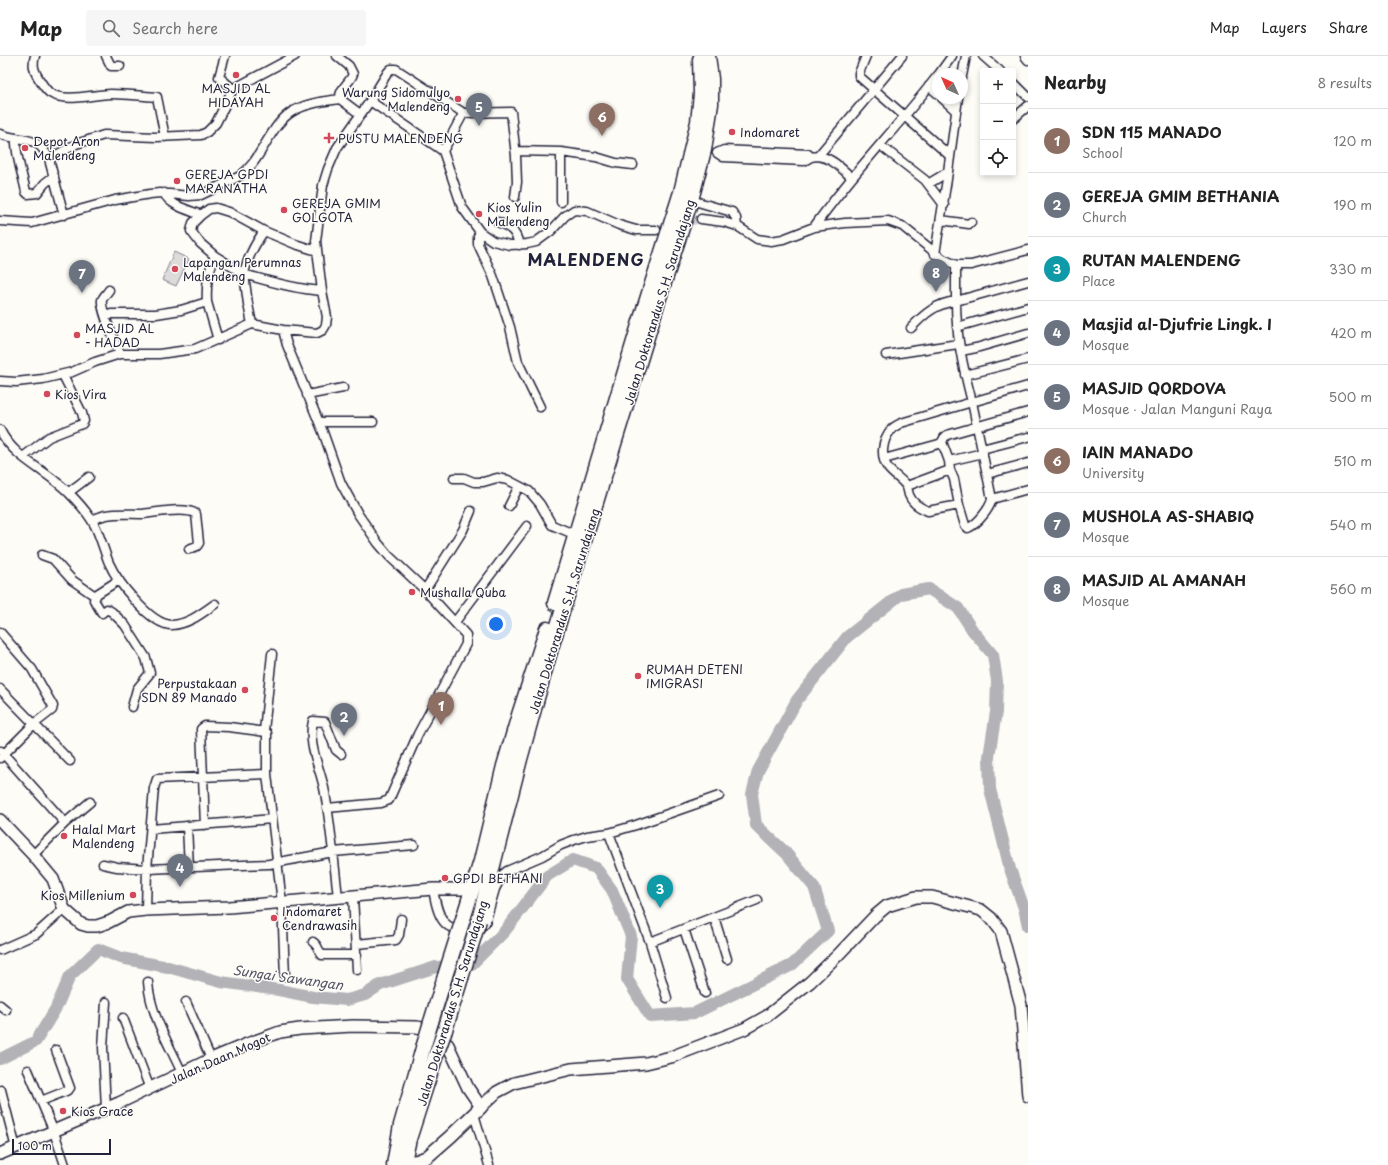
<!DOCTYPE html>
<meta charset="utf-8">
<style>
:root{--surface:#fff;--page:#f6f6f6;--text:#222;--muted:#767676;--line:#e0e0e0;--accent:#ea580c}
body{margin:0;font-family:"Playpen Sans",sans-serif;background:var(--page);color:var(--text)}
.controls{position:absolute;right:12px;top:12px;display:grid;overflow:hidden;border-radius:4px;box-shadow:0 2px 6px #0003}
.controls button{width:36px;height:36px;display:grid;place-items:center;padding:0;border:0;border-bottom:1px solid var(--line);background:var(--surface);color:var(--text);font:20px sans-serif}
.compass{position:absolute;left:932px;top:12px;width:36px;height:36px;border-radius:50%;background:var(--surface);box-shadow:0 2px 6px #0003;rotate:315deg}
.scale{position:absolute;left:12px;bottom:10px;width:99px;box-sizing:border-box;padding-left:4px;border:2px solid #22223b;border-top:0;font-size:11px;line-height:14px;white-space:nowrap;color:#22223b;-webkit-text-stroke:3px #fdfcf7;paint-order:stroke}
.you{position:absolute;left:496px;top:568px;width:14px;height:14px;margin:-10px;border:3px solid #fff;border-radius:50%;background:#1a73e8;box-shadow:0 0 0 6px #1a73e833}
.badge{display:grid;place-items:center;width:26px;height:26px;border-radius:50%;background:var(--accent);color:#fff;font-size:13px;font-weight:700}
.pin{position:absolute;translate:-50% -33px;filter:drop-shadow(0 1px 2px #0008)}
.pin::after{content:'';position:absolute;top:21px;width:14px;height:12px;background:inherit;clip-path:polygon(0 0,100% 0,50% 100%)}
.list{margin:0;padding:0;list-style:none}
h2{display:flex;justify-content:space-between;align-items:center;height:52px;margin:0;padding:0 16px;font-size:17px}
h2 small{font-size:13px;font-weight:400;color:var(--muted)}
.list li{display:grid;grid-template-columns:26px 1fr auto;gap:12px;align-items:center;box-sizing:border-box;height:64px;padding:0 16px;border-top:1px solid var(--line)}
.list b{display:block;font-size:15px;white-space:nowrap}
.list p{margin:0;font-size:13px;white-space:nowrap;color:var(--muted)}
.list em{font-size:13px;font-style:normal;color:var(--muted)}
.icon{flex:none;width:22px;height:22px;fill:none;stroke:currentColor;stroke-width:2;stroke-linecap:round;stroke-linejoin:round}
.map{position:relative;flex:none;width:1028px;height:1109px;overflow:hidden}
header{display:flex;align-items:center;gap:24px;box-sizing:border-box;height:56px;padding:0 20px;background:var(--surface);border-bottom:1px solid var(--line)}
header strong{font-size:19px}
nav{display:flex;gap:22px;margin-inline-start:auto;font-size:14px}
.search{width:280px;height:36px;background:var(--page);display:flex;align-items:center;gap:10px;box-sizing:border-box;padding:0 14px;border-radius:4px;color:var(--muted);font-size:15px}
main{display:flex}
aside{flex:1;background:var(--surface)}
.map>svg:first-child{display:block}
</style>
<header>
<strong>Map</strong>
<div class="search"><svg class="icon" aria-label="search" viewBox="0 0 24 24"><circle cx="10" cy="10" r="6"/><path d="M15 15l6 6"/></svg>Search here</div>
<nav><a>Map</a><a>Layers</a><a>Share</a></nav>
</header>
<main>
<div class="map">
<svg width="1028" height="1109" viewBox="0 0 1028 1109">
<rect width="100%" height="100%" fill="#fdfcf7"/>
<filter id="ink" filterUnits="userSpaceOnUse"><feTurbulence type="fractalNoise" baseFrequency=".025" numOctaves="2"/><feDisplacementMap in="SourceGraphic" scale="8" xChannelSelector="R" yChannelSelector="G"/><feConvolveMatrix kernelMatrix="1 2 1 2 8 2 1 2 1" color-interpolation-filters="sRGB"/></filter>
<g filter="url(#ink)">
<!-- green -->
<path fill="#dddcdb" stroke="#807f8b" d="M174,196L189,203L176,230L162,224Z"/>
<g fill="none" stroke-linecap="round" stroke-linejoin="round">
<!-- river -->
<path stroke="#b2b2b7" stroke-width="12" d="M0,1003L36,985L56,952L70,920L98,893L121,902L168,911L221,926L279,934L313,941L347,944L365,939L380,929L436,911L471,909L504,876L547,820L573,804L596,812L612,834L631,880L627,923L650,960L695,957L792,909L828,875L814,831L786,797L756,769L752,738L758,715L797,644L847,581L901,538L929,533L958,552L973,575L993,599L997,625L996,656L989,701L990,733L1010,813L1024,852L1028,870"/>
<!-- street-tunnel -->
<path stroke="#d1d0d1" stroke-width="8" stroke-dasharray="8 4" stroke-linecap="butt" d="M656,174L701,163"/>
<defs>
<path id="street" d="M35,0C32,9 34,15 39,23C42,28 46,34 50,37C65,47 94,38 111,38C126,38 142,40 157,41L165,81
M106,0L111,10H120
M225,0L219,21L233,33
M337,0L349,10L353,18C350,27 339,32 340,43
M866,0L859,17V20L861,22L949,99
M983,0L1000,15
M1025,0L1028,4
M939,18L952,0
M962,20L966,0
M1013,26L1028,41
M929,30L938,38
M942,42L955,54
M370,45L388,16L391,13H396L459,54L463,57L462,60L443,95
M463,57L511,56L516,100L517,126L515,141
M1013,63L1028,50
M0,78C24,87 36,77 50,104
M16,83C15,98 23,120 26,136L28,138L37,137L45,127L54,120
M880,89L925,124L944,149
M516,95L561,96L596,101L616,107L633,109
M561,96V146
M818,100L902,0
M811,101L804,105L723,101L717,97L724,94L808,98L811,101C827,97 840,111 851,121
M928,128L948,116
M164,137C170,150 189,154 201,159
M691,144L732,156L736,162L737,170
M64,159L50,107V104L51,102L76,88L104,79L156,81L201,79L207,76L216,67L233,33L295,0
M701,163L724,166L737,170L757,183L771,185L783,183L814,171L845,167L888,165L902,170L943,203L956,209H971L1028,194
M941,164L969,168L971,166
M0,165L32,167L115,144L150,138L160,137L189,140L201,139L240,120C245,116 250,111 253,107C266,90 275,64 295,54C309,47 324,45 340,43L360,58
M498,166C511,172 516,175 519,189
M814,171C852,117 898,71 938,19
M480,176L478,180V188L493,220L510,271L518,306L540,351
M317,195L295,188L264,175C255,188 247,202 244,218C270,226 295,233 322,235
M935,198L947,123L958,42
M215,200L200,187L191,175L193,167L201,159L209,153L216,152L229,156L264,175
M956,209V245L1028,225
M109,234C107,237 103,241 102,244C100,253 116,288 120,298
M207,246C206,227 208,217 215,200L244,218L248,248L252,268
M106,261L111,258H156L181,254L207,246L218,284
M957,271L1028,251
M911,272C924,258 937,247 956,245C956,281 963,311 972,346L1028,330
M283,274L287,289L323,376L341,427L358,458L378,487L389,500L425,534L466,579V588L418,678L389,744L381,747L327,752
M961,295L976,292L1028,277
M886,299L958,288
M965,319L1028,303
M0,325L16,326L43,323L72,316L95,306L120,298H159L195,293L252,268L283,274L317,277L323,274L326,269L327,261L322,235L316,185L323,129L328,113L337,92L370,45L443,95L462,151L480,176L493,185L510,189L527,188L536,186L551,175L565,160L574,154L587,155L619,169L636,174H656
M307,339L343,332
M972,346L992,443C990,452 978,468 968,472L965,469L959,449L928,455C920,452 912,447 909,439C908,436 908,432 906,430C903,424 893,419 888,412C880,401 882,384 891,374C893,371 898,369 901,367Z
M319,366H373
M0,374C14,403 47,414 69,437C78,446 89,458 95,470C101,482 104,495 109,507C117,525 150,569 172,569C189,568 202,557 215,548
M982,393L1028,381
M23,401L49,381L82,368L84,365L82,357L63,319
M884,403L939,388L942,386L944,382L947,379L1028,356
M949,405L983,397
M950,414L954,423L959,449
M987,418L1028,407
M454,422H464L474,426H483L497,422L508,424L529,435L540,448L552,469L576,479
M907,430L950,414L949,405L942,386
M69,436L89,421
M992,443L1028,433
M509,450L517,434L520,431
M92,464C97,462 101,460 106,459C118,457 129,458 141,458C154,457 186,450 196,458L199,487L197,490L189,493
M42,499L53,503L72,524L95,540
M119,524L97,538L94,544L102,557L107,553L112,556L125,569L146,602L150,617L137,633L132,651
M425,534L463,474L471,455
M455,566L527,470
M0,576L32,613L53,650L52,654L34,668L0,702
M0,633L70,705
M264,675L272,598
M1,695L65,767L33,799
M65,767L90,746
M205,769L201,673L205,670L229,671L266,676L267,677V718L282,847L285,920
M187,770L189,812
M151,773L272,763
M609,777L650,886L757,844
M103,808L117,811L147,813L269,808L333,796L414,789
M433,833C435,845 439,870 454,872C463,874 473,871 482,870L485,867L495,833L502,819L507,815L542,800L561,789L574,784L587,780L609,777L636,769L719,740
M353,840L357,914
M338,841C334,806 331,772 325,737C321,712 307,691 313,665L325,666L336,694L341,698
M146,854L147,813L154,732L157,723L267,718
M714,861L727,903
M684,873L705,937
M313,886C319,890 318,895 322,899H357
M650,886L667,942
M357,888L396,884L399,879L401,863
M0,894L36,878L44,871L64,853
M148,926C150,958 169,988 182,1017
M186,946L211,1003
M0,949L6,954
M123,962L150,1033
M28,1014L54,1076L65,1109
M1,1034L16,1092
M41,1045L66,1035L70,1032L56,994
M106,1053L103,991L106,946
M474,1058L489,1109"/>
<path id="secondary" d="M0,764L33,799L53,823L64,853L81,868L88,870H97L109,866L128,856L146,854L229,851L433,833H472
M0,1098L119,1047L211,1003L247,988L280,976L300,973L353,970L417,971L431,974L437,977L448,989L468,1032L481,1051L497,1036L514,1027L571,1013L646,1007L671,1001L744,973L767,960L810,926L838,899L875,860L887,850L916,841H932L981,854L991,862L1001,875L1021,949L1028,1040"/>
<path id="primary" d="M395,1106L403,1107L417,1105L427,1101L451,1080L481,1051"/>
<path id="highway" d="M555,547L639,269L681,136L698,66L701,38L700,3
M464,860L481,805L504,710L519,659L547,573
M479,864L520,703L551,592L659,242L691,144L704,94L711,48V23L708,0
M431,966L445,920
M445,974L461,922
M394,1109L401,1069L423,992
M403,1109L409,1083L436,999"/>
</defs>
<!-- street casing -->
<use href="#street" stroke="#22223b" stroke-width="11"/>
<!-- secondary casing -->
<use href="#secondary" stroke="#22223b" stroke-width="14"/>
<!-- primary casing -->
<use href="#primary" stroke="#22223b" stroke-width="15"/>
<!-- highway casing -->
<use href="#highway" stroke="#22223b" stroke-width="17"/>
<!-- street -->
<use href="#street" stroke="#fdfcf7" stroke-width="8"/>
<!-- secondary -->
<use href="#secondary" stroke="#fdfcf7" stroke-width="11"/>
<!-- primary -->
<use href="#primary" stroke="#fdfcf7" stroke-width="12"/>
<!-- highway -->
<use href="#highway" stroke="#fdfcf7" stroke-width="14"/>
<defs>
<path id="highway-bridge" d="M445,920L464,860
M461,922L479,864
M423,992L431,966
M436,999L445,974"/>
</defs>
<!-- highway-bridge casing -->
<use href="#highway-bridge" stroke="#22223b" stroke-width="17" stroke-linecap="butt"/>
<!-- highway-bridge -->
<use href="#highway-bridge" stroke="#fdfcf7" stroke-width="14"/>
</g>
</g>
<!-- markers -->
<g fill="#d1495b" stroke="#fdfcf7" stroke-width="1.5">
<circle cx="236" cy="19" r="4"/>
<circle cx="458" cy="43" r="4"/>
<circle cx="732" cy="76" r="4"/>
<path d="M327 76h4v4h4v4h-4v4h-4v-4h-4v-4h4z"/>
<circle cx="25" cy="92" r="4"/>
<circle cx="177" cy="125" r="4"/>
<circle cx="284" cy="154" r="4"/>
<circle cx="479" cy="158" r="4"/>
<circle cx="175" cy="213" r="4"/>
<circle cx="77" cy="279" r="4"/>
<circle cx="47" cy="338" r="4"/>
<circle cx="412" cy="536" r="4"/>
<circle cx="638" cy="620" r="4"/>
<circle cx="245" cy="634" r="4"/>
<circle cx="64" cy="780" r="4"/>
<circle cx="445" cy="822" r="4"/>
<circle cx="133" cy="839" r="4"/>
<circle cx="274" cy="862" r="4"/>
<circle cx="63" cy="1055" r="4"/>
</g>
<g text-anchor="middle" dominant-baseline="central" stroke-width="3" stroke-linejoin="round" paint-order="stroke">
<!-- poi labels -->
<g font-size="12" fill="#22223b" stroke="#fdfcf7" text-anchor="start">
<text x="236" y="32" text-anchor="middle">MASJID AL<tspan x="236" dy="14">HIDAYAH</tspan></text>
<text x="450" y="36" text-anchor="end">Warung Sidomulyo<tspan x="450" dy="14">Malendeng</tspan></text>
<text x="740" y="76">Indomaret</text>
<text x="338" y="82">PUSTU MALENDENG</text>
<text x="33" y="85">Depot Aron<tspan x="33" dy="14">Malendeng</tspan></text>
<text x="185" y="118">GEREJA GPDI<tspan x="185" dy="14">MARANATHA</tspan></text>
<text x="292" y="147">GEREJA GMIM<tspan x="292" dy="14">GOLGOTA</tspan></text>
<text x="487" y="151">Kios Yulin<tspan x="487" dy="14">Malendeng</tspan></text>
<text x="183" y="206">Lapangan Perumnas<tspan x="183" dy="14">Malendeng</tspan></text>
<text x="85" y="272">MASJID AL<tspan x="85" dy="14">- HADAD</tspan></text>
<text x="55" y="338">Kios Vira</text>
<text x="420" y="536">Mushalla Quba</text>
<text x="646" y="613">RUMAH DETENI<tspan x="646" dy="14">IMIGRASI</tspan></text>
<text x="237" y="627" text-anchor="end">Perpustakaan<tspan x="237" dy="14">SDN 89 Manado</tspan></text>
<text x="72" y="773">Halal Mart<tspan x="72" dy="14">Malendeng</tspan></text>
<text x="453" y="822">GPDI BETHANI</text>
<text x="125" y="839" text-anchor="end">Kios Millenium</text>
<text x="282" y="855">Indomaret<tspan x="282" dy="14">Cendrawasih</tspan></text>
<text x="71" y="1055">Kios Grace</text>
</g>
<!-- street labels -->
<g font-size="12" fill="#22223b" stroke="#fdfcf7">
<text transform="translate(659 246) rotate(-73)">Jalan Doktorandus S.H. Sarundajang</text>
<text transform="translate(564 555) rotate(-73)">Jalan Doktorandus S.H. Sarundajang</text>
<text transform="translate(452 947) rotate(-73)">Jalan Doktorandus S.H. Sarundajang</text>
<text transform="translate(220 1002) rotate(-24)">Jalan Daan Mogot</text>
</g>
<!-- water labels -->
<g font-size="13" font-style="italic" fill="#545466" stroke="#fdfcf7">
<text transform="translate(288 921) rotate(8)">Sungai Sawangan</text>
</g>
<!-- district labels -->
<g font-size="16" font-weight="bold" letter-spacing="1" fill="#22223b" stroke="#fdfcf7">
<text x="586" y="203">MALENDENG</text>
</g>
</g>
</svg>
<div class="controls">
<button>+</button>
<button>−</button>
<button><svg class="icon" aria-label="locate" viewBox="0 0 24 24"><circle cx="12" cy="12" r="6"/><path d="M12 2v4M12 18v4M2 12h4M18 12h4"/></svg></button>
</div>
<svg class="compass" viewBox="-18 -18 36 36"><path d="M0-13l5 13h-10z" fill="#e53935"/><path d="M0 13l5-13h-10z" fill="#767676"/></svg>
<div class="scale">100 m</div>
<div class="you"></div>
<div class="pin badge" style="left:441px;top:669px;background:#8d6e63">1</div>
<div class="pin badge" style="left:344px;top:680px;background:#6b7280">2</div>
<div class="pin badge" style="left:660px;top:852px;background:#0f9aa8">3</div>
<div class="pin badge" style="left:180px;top:831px;background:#6b7280">4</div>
<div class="pin badge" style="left:479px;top:70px;background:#6b7280">5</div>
<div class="pin badge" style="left:602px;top:80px;background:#8d6e63">6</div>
<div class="pin badge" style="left:82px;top:237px;background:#6b7280">7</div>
<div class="pin badge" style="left:936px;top:236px;background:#6b7280">8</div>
</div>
<aside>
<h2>Nearby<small>8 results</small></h2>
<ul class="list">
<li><span class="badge" style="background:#8d6e63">1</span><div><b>SDN 115 MANADO</b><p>School</p></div><em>120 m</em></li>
<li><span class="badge" style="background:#6b7280">2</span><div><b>GEREJA GMIM BETHANIA</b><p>Church</p></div><em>190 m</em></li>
<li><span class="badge" style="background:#0f9aa8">3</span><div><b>RUTAN MALENDENG</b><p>Place</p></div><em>330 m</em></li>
<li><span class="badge" style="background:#6b7280">4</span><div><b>Masjid al-Djufrie Lingk. I</b><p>Mosque</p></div><em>420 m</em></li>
<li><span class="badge" style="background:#6b7280">5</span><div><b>MASJID QORDOVA</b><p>Mosque · Jalan Manguni Raya</p></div><em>500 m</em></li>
<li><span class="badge" style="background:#8d6e63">6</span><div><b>IAIN MANADO</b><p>University</p></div><em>510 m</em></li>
<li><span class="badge" style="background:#6b7280">7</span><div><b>MUSHOLA AS-SHABIQ</b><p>Mosque</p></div><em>540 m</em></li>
<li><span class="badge" style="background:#6b7280">8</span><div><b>MASJID AL AMANAH</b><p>Mosque</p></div><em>560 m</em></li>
</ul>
</aside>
</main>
